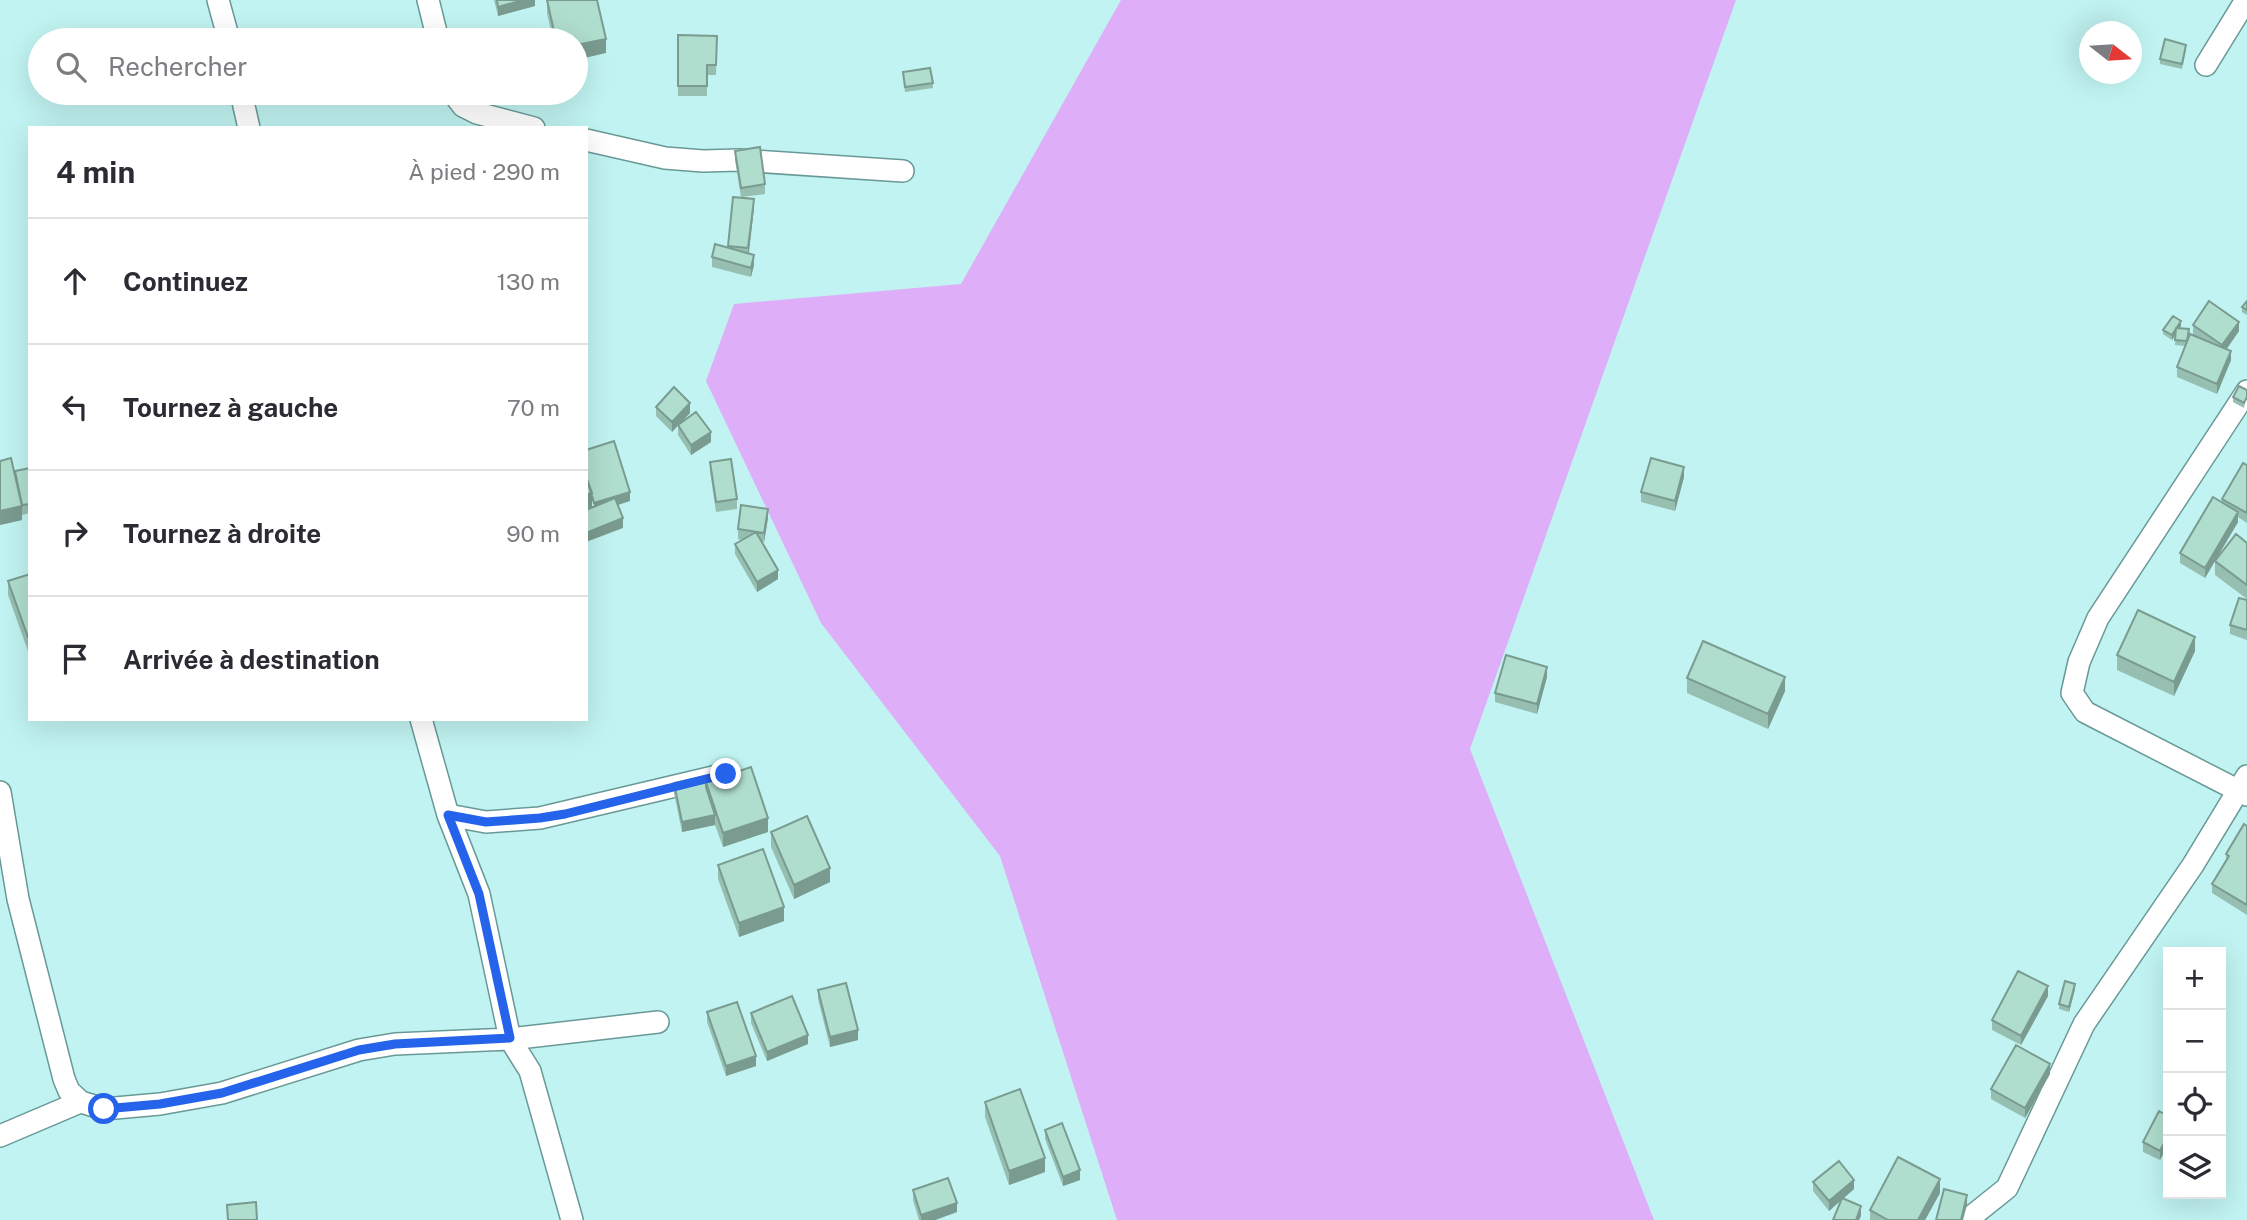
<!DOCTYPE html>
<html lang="fr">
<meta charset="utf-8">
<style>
:root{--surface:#fff;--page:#f7f7f7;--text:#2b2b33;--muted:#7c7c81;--line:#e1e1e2}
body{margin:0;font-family:"Public Sans",sans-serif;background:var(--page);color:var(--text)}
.controls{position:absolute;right:21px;bottom:21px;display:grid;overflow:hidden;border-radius:0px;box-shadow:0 7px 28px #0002}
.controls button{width:63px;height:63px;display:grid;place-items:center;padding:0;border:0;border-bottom:2px solid var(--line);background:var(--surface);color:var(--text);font:35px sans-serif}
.compass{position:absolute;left:2079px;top:21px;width:63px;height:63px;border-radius:50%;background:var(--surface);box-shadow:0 7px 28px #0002;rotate:107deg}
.stop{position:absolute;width:21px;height:21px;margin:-16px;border:5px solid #2563eb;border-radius:50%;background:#fff}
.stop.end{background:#2563eb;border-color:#fff;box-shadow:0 2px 7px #0008}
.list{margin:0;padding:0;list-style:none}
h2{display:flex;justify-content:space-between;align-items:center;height:91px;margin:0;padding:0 28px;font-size:30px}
h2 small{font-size:23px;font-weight:400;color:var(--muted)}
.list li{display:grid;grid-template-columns:46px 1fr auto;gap:21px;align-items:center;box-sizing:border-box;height:126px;padding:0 28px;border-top:2px solid var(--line)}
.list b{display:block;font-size:26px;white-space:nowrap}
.list em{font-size:23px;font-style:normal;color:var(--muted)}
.icon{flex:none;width:38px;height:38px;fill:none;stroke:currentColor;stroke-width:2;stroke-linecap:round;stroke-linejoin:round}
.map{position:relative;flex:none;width:2247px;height:1220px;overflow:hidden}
.search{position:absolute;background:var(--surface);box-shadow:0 7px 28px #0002;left:28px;top:28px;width:560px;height:77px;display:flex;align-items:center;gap:18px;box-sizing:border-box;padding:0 24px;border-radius:38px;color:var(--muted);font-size:26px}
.panel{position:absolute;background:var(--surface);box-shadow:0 7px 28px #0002;left:28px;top:126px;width:560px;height:595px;border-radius:0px}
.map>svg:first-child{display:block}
</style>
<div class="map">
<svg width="2247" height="1220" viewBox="0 0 2247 1220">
<rect width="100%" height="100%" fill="#c0f3f1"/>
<!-- green -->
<path fill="#deaef8" d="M1121,0H1736L1470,749L1654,1220H1117L1000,856L821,623L706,381L734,304L961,284Z"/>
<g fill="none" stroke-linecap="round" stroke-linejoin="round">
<defs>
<path id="street" d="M218,0L229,40
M428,0L438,40
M2206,65L2246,0
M241,93L249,128
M453,93L463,106L477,113L534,128
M586,140L665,158L703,161L738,160L903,171
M2247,391L2098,618L2079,662L2072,693L2085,712L2247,795
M421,719L448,815L479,894L510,1039L530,1071L572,1220
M0,792L18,899L64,1079L69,1091L81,1102L104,1109L160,1104L222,1093L359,1050L395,1044L510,1039L658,1022
M448,815L486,822L540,818L726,774
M0,1136L80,1102
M1967,1220L2007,1188L2084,1024L2193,865L2247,776"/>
</defs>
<!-- street casing -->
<use href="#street" stroke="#699997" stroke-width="24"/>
<!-- street -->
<use href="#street" stroke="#fff" stroke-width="21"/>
</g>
<!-- wall -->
<path fill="#96beb1" d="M494,0H535V6L498,16Z
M547,0L606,53L576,40H553L547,13Z
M678,35L717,36L716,75H707V96H678Z
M2186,50L2182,69L2160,64V59Z
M903,72L933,83V88L905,92Z
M735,151L765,184V194L741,197L735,160Z
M733,197L754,208L749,253L754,265L751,277L712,267V257L728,247Z
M2247,301V315L2242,312V307Z
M2193,325L2239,331L2227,349L2231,360L2217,394L2177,377V367L2185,346L2175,345L2176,334L2172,340L2163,334V330L2181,326L2179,329L2189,337L2193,335Z
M2247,390L2244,408L2233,402V397Z
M656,407L690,413L679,424L711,442L691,455L678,435V425L672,432L656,416Z
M0,461L15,474L30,468V513L22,515V520L0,525Z
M710,462L737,499V509L716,512L710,471Z
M2247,465V523L2238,517V522L2205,578L2180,563V553L2222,503V499Z
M1684,477L1675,511L1641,502V492Z
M768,518L764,542H762L778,579L757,592L735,554V544L743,540L738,539V529Z
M2247,543V599L2215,575V561Z
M30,574V650L28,651L8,595V581Z
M2247,600V640L2230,634V625Z
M2195,651L2174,696L2117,670V655Z
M1547,677L1537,714L1495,702V693Z
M1687,678L1785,691L1768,729L1687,693Z
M708,781L768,832L723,847L715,825L682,832L674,793V783Z
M2247,826V915L2212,893V884L2226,862V854Z
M771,832L830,882L794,899L771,847Z
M718,865L784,921L739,937L718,879Z
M2075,989L2069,1012L2059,1009V1004Z
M818,990L858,1040L830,1047L818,999Z
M2048,996L2021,1045L1992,1030V1020Z
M707,1012L756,1066L726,1076L707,1022Z
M751,1013L808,1044L767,1061L751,1023Z
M2050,1074L2025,1118L1991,1099V1089Z
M985,1102L1045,1172L1009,1185L985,1117Z
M2168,1116V1145L2160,1160L2143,1152V1142Z
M1045,1130L1080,1180L1063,1186L1045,1139Z
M1813,1182L1854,1189L1843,1199L1861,1216L1859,1220H1833L1841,1200L1829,1211L1813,1191Z
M913,1190L957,1212L935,1220H919L913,1200Z
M1940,1193L1925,1220H1870V1210Z"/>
<!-- shaded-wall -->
<path fill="#7a9b90" d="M523,0H535V6L498,16V7Z
M606,39V53L576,60V45Z
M754,199V208L748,258V248Z
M754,255V265L751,277V268Z
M2181,321V326L2172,340V335Z
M2239,322V331L2222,355V345Z
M2231,351V360L2217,394V384Z
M690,403V413L672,432V422Z
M711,432V442L691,455V445Z
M1684,467V477L1675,511V501Z
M630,492V501L594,513V503Z
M592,493V507L586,509V494Z
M22,506V520L0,525V511Z
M768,509V518L764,542V533Z
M2238,512V522L2205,578V568Z
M623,518V528L586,542V533Z
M778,570V579L757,592V582Z
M30,636V650L28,651V637Z
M2195,637V651L2174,696V682Z
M1547,667V677L1537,714V704Z
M1785,677V691L1768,729V714Z
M715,815V825L682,832V822Z
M768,818V832L723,847V833Z
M830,868V882L794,899V885Z
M784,907V921L739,937V923Z
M2075,984V989L2069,1012V1007Z
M2048,986V996L2021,1045V1036Z
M858,1030V1040L830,1047V1037Z
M808,1035V1044L767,1061V1052Z
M756,1056V1066L726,1076V1066Z
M2050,1064V1074L2025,1118V1108Z
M2168,1135V1145L2160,1160V1151Z
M1045,1158V1172L1009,1185V1171Z
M1080,1170V1180L1063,1186V1177Z
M1940,1179V1193L1925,1220H1918Z
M1854,1180V1189L1829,1211V1201Z
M1967,1195V1205L1963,1220H1961Z
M957,1203V1212L935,1220H921V1215Z
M1861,1206V1216L1859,1220H1856Z"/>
<!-- building -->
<path fill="#afddce" stroke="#7a9b90" stroke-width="2" d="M497,0H523L498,7Z
M547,0H597L606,39L576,45V40H556Z
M678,35L717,36L716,65H707V86H678Z
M2165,39L2186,45L2182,64L2160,59Z
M930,68L933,83L905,87L903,72Z
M760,147L765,184L741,188L735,151Z
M733,197L754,199L748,248L728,246Z
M715,244L754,255L751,268L712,257Z
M2209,301L2239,322L2222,345L2193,325Z
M2247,301V310L2242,307Z
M2173,316L2181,321L2172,335L2163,330Z
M2176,328L2189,329L2187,341L2175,340Z
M2190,334L2231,351L2217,384L2177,367Z
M2239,386L2247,390V397L2244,403L2233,397Z
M674,387L690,403L672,422L656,407Z
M696,412L711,432L691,445L678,425Z
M614,441L630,492L594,503L586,476V450Z
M11,458L22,506L0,511V461Z
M1651,458L1684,467L1675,501L1641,492Z
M731,459L737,499L716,502L710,462Z
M2243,463L2247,465V513L2222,499Z
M30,468V504L22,505L15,471Z
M586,476L592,493L586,494Z
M2213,497L2238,512L2205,568L2180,553Z
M615,498L623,518L586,533V510Z
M741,505L768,509L764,533L738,529Z
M756,532L778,570L757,582L735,544Z
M2236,534L2247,543V585L2215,561Z
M30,574V636L28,637L8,581Z
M2239,598L2247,600V630L2230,625Z
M2138,610L2195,637L2174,682L2117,655Z
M1703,641L1785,677L1768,714L1687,678Z
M1506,655L1547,667L1537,704L1495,693Z
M751,767L768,818L723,833L706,782Z
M707,776L708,781L706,782V787L715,815L682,822L674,783Z
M807,816L830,868L794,885L771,832Z
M2244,824L2247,826V905L2212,884L2229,856L2226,854Z
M763,849L784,907L739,923L718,865Z
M2018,971L2048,986L2021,1036L1992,1020Z
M2065,981L2075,984L2069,1007L2059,1004Z
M846,983L858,1030L830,1037L818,990Z
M792,996L808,1035L767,1052L751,1013Z
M737,1002L756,1056L726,1066L707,1012Z
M2016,1045L2050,1064L2025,1108L1991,1089Z
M1020,1089L1045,1158L1009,1171L985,1102Z
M2159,1111L2168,1116V1135L2160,1151L2143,1142Z
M1062,1123L1080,1170L1063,1177L1045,1130Z
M1898,1157L1940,1179L1918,1220H1888L1870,1210Z
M1839,1161L1854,1180L1829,1201L1813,1182Z
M948,1178L957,1203L921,1215L913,1190Z
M1944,1189L1967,1195L1961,1220H1936Z
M1842,1198L1861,1206L1856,1220H1833Z
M256,1202L257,1220H228L227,1205Z"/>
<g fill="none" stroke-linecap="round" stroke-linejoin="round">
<!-- route -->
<path stroke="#2563eb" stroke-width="9" d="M104,1109L160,1104L222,1093L359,1050L395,1044L510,1038L479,894L448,815L486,822L540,818L565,814L726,774"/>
</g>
</svg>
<div class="controls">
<button>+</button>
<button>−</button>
<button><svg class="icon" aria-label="locate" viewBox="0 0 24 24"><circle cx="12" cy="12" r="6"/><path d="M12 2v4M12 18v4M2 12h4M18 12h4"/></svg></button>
<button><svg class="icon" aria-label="layers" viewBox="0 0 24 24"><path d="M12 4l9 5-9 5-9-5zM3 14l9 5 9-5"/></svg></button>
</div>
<svg class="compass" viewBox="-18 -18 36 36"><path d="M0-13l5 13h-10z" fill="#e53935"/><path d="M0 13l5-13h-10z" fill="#7c7c81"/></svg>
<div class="stop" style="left:104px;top:1109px"></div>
<div class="stop end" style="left:726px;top:774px"></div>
<div class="search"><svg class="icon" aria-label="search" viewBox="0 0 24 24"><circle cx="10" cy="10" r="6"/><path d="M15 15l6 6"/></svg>Rechercher</div>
<section class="panel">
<h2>4 min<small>À pied · 290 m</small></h2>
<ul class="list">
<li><svg class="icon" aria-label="ahead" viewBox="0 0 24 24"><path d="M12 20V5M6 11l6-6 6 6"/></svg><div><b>Continuez</b></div><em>130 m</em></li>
<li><svg class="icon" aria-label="left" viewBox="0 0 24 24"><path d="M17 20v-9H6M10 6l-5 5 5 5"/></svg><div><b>Tournez à gauche</b></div><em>70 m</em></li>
<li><svg class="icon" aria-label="right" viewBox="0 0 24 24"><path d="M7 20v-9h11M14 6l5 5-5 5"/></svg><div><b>Tournez à droite</b></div><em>90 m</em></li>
<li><svg class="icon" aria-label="arrive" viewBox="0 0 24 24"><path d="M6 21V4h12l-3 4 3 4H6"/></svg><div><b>Arrivée à destination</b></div></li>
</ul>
</section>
</div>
